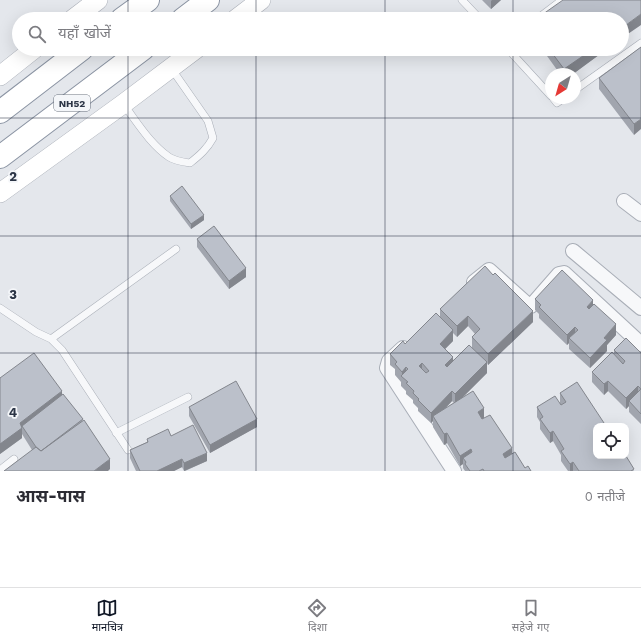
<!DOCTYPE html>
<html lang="hi">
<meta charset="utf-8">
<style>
:root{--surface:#fff;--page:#f2f2f3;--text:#2b2b33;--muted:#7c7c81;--line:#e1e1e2;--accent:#111827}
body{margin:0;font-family:"Work Sans","Noto Sans Devanagari",sans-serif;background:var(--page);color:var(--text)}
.controls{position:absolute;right:12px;bottom:12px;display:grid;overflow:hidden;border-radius:8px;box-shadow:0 4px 16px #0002}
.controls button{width:36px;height:36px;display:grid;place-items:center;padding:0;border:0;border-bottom:1px solid var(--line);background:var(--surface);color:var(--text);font:20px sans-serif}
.compass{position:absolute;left:545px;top:68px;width:36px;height:36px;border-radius:50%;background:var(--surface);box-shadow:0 4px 16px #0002;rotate:217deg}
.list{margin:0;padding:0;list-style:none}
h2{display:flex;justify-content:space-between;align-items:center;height:52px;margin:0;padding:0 16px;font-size:17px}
h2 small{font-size:13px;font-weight:400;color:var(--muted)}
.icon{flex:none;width:22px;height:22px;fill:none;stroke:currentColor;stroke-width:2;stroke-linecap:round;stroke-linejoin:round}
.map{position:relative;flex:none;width:641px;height:471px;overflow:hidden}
.search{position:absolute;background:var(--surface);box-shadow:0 4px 16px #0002;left:12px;right:12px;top:12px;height:44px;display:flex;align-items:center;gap:10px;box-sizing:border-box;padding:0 14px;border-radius:22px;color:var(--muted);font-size:15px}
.sheet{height:116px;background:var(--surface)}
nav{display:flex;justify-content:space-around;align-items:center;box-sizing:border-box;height:56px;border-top:1px solid var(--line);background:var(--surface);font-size:11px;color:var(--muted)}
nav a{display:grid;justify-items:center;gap:2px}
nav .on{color:var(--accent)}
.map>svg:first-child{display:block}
</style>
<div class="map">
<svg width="641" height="471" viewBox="0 0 641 471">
<rect width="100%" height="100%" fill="#e4e7ec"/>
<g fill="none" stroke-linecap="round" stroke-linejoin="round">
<defs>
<path id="lane" d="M462,0L480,19
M537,19L562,0
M508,49L551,96
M575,90L641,43
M553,98L557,103L564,98
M124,105C137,122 150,144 169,157C175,161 183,162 190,163C200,155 207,149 213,138L208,121L171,68
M0,308L36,332L51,339L62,350L128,450
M51,339L176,249
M116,433L188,397
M0,470L14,459"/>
<path id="street" d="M624,201L641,214
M573,251L641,308
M474,282L489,270L528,305L531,306L559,274L564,273L641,344
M403,348L389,361L387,368L454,471"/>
<path id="secondary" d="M73,19L98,0
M236,19L261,0
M0,76L34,49
M0,193L123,104L196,49"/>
<path id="highway" d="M122,19L148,0
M183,19L208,0
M0,112L82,49
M0,157L143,49"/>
</defs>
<!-- lane casing -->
<use href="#lane" stroke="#a9aeb7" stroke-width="8"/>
<!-- street casing -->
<use href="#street" stroke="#a9aeb7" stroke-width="16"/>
<!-- secondary casing -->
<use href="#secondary" stroke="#a9aeb7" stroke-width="20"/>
<!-- highway casing -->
<use href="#highway" stroke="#8b94a3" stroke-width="24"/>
<!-- lane -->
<use href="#lane" stroke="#f7f8fa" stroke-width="7"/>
<!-- street -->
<use href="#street" stroke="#f7f8fa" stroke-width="14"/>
<!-- secondary -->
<use href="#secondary" stroke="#fff" stroke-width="19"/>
<!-- highway -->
<use href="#highway" stroke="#fff" stroke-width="22"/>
</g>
<!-- wall -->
<path fill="#a1a5ae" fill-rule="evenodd" d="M482,0H501L491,9Z
M641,47L634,135L599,89V78Z
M542,49H607L573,74H560Z
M170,196L204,220L191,229L170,201Z
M197,239L246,277L229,289L197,247Z
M535,299L593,305L616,335L607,345V351L590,368L569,349V343L567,345L539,318V314L535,310Z
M440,309L533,322L488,365L487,363V373L462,398L484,418L512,454L525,468L531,471H465L463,468V464L460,466L447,443L444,445L433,427V421L431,423L418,411V408L413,403V400L406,394V391L401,386V382L395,375V369L390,365V354L405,344L440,317ZM468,326L475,334L472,337V348L453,360L445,349L453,341V333L457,337ZM452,401L454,403L444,410Z
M614,350L641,353V424L629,412V406L626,409L608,391L604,395L592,382V372L614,355Z
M0,378L62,395L83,421L110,469L32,450L22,434V432V438L0,454Z
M560,393L634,471H568L561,461V455L553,441L550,443L540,429V422L537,417V407L560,403Z
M189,407L257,427L210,453L189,416Z
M171,436L207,461L185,471H184L182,467L174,471H136L130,458V450L147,442V439Z"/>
<!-- shaded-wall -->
<path fill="#83868d" d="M492,0H501L491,9V1Z
M641,14V25L622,38V28Z
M593,49H607L573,74H564V69Z
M641,119V129L634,135V124Z
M204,215V220L191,229V224Z
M246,268V277L229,289V281Z
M593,300V311L587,317V307Z
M533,311V322L488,365V354Z
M468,316V326L457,337V326Z
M616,324V335L607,345V351L590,368V358L604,338Z
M575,327V338H569V343L567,345V335Z
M453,330V341L440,354V344Z
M453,357V367L445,376V365Z
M487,362V373L455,405V394Z
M422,363V373L419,366Z
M406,367V378L402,376V372Z
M608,381V391L604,395V384Z
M638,386V396L629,401V406L626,409V398Z
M62,391V402L22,426V438L0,454V444L20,423Z
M452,391V401L435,419L433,416V421L431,423V413Z
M484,408V418L478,423V412Z
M257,419V427L210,453V445Z
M553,431V441L550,443V433Z
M447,433V443L444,445V434Z
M512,448V459L503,465V454Z
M471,449V460L463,458V464L460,466V456Z
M207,453V461L184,471V463Z
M110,459V469L108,471H94Z
M182,459V467L174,471H157Z
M573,462V471H570V464Z"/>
<!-- building -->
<path fill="#bbc0ca" stroke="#83868d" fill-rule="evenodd" d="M563,0H641V14L622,28V19H536Z
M641,47V119L634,124L599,78Z
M549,49H593L564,69Z
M182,186L204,215L191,224L170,196Z
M214,226L246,268L229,281L197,239Z
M485,266L493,275L495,273L533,311L488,354L472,337L480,329L468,316L457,326L440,309Z
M562,270L593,300L587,307L589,309L594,304L616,324L604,338L607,340L590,358L569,338L578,330L575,327L567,335L539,307L541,305L535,299Z
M436,313L453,330L440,344L453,357L445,365L447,367L469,345L487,362L455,394L452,391L431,413L418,400L419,399L413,393L414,391L406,383L408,382L401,376L408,369L406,367L402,372L395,364L397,362L390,354L403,341L405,344ZM422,363L429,371L426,373L419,366Z
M626,338L641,353V389L638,386L626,398L608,381L604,384L592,372L612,352L623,364L625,361L614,350Z
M34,353L62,391L20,423L22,428L0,444V378Z
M236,381L257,419L210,445L189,407Z
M577,382L606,426H596V456H626L634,469L631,471H579L573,462L570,464L561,451L564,449L553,431L550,433L540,419L543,417L537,407L555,396L561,405L566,402L560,393Z
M641,389V414L629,401Z
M473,391L484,408L478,412L482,419L490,415L512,448L503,454L505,458L515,452L525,468L528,466L531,471H484L483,469L479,471H470L465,464L466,462L463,458L472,452L471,449L460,456L447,433L444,434L433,416Z
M63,394L83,419L41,451L36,447L22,426Z
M84,420L110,459L94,471H4L36,447L41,451Z
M193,425L207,453L184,463L182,459L157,471H140L130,450L148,442L147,439L168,429L171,436Z"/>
<!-- grid -->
<path fill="none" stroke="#2b3445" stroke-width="1" stroke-opacity="0.55" d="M128,0V19M256,0V19M385,0V19M513,0V19M128,49V471M256,49V471M385,49V471M513,49V471M0,118H641M0,236H641M0,353H641"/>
<g text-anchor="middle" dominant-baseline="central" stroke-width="3.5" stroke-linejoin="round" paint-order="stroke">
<!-- shield labels -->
<rect fill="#f4f6f9" stroke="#676e7b" stroke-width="1" x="54" y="95" width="36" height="16" rx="3"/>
<g font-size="10" font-weight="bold" fill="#2b3445">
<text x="72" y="103">NH52</text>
</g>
</g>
<g font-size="13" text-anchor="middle" font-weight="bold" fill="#2b3445" stroke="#f4f6f9" stroke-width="3.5" stroke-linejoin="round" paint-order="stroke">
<text x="13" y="181">2</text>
<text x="13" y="299">3</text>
<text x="13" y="417">4</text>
</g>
</svg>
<div class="controls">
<button><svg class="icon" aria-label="locate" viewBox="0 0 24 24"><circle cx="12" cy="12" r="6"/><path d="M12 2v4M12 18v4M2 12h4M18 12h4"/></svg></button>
</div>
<svg class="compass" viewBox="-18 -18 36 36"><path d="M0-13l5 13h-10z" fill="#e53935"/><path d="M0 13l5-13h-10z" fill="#7c7c81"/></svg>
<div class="search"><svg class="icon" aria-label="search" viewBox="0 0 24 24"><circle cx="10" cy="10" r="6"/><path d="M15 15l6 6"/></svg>यहाँ खोजें</div>
</div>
<section class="sheet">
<h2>आस-पास<small>0 नतीजे</small></h2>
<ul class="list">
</ul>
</section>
<nav>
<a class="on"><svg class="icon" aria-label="map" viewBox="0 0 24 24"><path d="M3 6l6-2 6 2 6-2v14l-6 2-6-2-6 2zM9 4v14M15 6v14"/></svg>मानचित्र</a>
<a><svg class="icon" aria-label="directions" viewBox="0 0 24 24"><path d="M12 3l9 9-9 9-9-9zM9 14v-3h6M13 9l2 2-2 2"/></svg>दिशा</a>
<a><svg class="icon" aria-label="saved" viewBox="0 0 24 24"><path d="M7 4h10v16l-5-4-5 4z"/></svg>सहेजे गए</a>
</nav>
